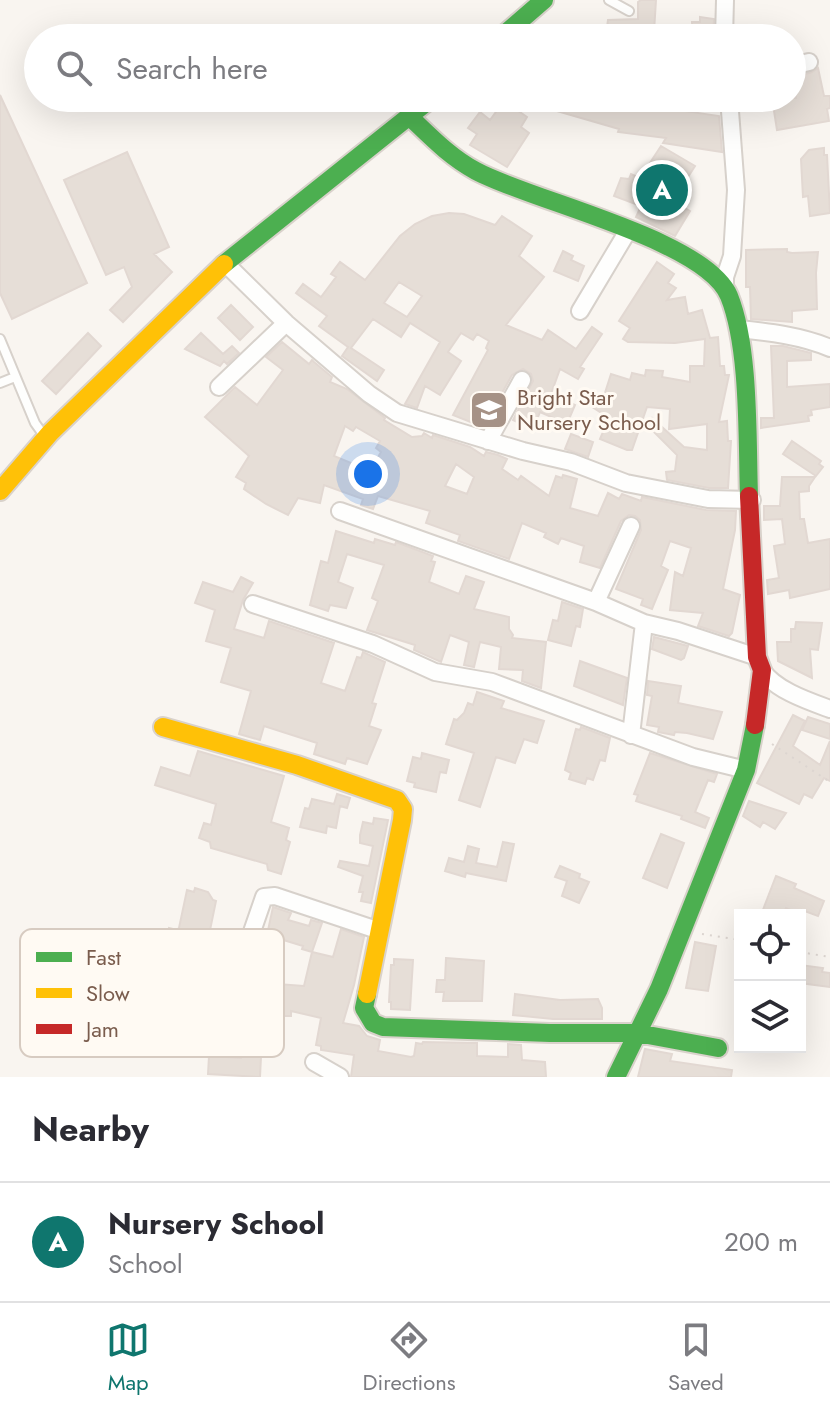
<!DOCTYPE html>
<style>
:root{--surface:#fff;--page:#f2f2f3;--text:#2b2b33;--muted:#7c7c81;--line:#e1e1e2;--accent:#0f766e}
body{margin:0;font-family:Jost,sans-serif;background:var(--page);color:var(--text)}
.controls{position:absolute;right:24px;bottom:24px;display:grid;overflow:hidden;border-radius:0px;box-shadow:0 8px 32px #0002}
.controls button{width:72px;height:72px;display:grid;place-items:center;padding:0;border:0;border-bottom:2px solid var(--line);background:var(--surface);color:var(--text);font:40px sans-serif}
.you{position:absolute;left:368px;top:474px;width:28px;height:28px;margin:-20px;border:6px solid #fff;border-radius:50%;background:#1a73e8;box-shadow:0 0 0 12px #1a73e833}
.badge{display:grid;place-items:center;width:52px;height:52px;border-radius:50%;background:var(--accent);color:#fff;font-size:26px;font-weight:700}
.pin{position:absolute;translate:-50% -50%;border:4px solid #fff;box-shadow:0 2px 8px #0006}
.list{margin:0;padding:0;list-style:none}
h2{display:flex;justify-content:space-between;align-items:center;height:104px;margin:0;padding:0 32px;font-size:34px}
h2 small{font-size:26px;font-weight:400;color:var(--muted)}
.list li{display:grid;grid-template-columns:52px 1fr auto;gap:24px;align-items:center;box-sizing:border-box;height:120px;padding:0 32px;border-top:2px solid var(--line)}
.list b{display:block;font-size:30px;white-space:nowrap}
.list p{margin:0;font-size:26px;white-space:nowrap;color:var(--muted)}
.list em{font-size:26px;font-style:normal;color:var(--muted)}
.icon{flex:none;width:44px;height:44px;fill:none;stroke:currentColor;stroke-width:2;stroke-linecap:round;stroke-linejoin:round}
.map{position:relative;flex:none;width:830px;height:1077px;overflow:hidden}
.search{position:absolute;background:var(--surface);box-shadow:0 8px 32px #0002;left:24px;right:24px;top:24px;height:88px;display:flex;align-items:center;gap:20px;box-sizing:border-box;padding:0 28px;border-radius:44px;color:var(--muted);font-size:30px}
.sheet{height:224px;background:var(--surface)}
nav{display:flex;justify-content:space-around;align-items:center;box-sizing:border-box;height:112px;border-top:2px solid var(--line);background:var(--surface);font-size:22px;color:var(--muted)}
nav a{display:grid;justify-items:center;gap:4px}
nav .on{color:var(--accent)}
.map>svg:first-child{display:block}
</style>
<div class="map">
<svg width="830" height="1077" viewBox="0 0 830 1077">
<rect width="100%" height="100%" fill="#f9f5f0"/>
<!-- building -->
<path fill="#e6ded7" stroke="#e2d8d2" stroke-width="2" fill-rule="evenodd" d="M641,0H656L654,32L607,27L608,20L638,19V2Z
M700,17L714,19L713,38H693L692,22H700Z
M818,68L824,96H830V108L827,109L829,121L777,130L772,98H796L794,77L812,72Z
M0,95L87,283L12,319L0,293Z
M561,98H597L612,102V98H623V102L719,116L722,152L663,143L666,138L618,132L619,129L557,111Z
M504,101L527,117L521,127L529,133L507,167L470,145L477,134L468,128L480,112L490,120Z
M661,146L695,166L688,177L672,168L657,192L690,211L675,236L636,217L641,206L614,196L621,178L629,179L631,174L640,178Z
M824,148V155H827L830,213L810,216L808,196L803,197L801,159L809,150Z
M127,152L169,247L154,254L172,272L123,322L110,310L132,287L124,267L106,275L64,180Z
M449,213L464,214L495,225L502,216L532,236L519,256L544,277L506,325L542,340L548,330L576,349L592,327L602,334L580,367L584,369L578,379L560,369L551,394L575,405L567,424L540,412L535,424L530,423L528,427L513,420L533,381L531,374L523,369L512,375L483,427L453,415L488,350L486,348L489,341L477,334L473,340L461,333L448,352L461,361L440,395L425,386L417,408L405,404L440,342L410,323L401,337L373,319L351,348L384,370L377,381L342,356L348,347L319,326L327,316L296,293L303,284L321,297L336,277L331,274L340,262L365,280L400,236L415,224L432,216ZM399,282L422,296L407,317L384,303Z
M787,249V252L792,253L818,252L816,273L817,309L792,311V322L751,319L750,287H746V250Z
M563,251L573,256L571,260L584,266L578,281L554,271Z
M657,262L674,274L668,283L676,288L667,300L685,297L688,314L702,310L710,338L718,337L720,366H724L725,375H729L719,422L727,421L728,441H731L728,488H709L667,480L666,472L675,471L677,455L646,424L652,418L684,447L707,450V424L669,429L670,409L647,407L632,450H627L600,439L609,418L589,405L594,395L603,399L611,374L630,380L632,373L645,376L646,370L663,371L662,377L690,382V366H704L705,339L675,343L628,342L623,339L630,328L619,321Z
M231,305L253,327L240,340L218,318Z
M88,333L101,346L56,394L42,381Z
M201,333L223,354L232,346L239,353L227,364L224,361L220,366L185,349Z
M282,342L309,364L312,360L314,362L332,377L330,382L347,389L385,418L384,420L412,437L422,436L424,433L432,438L433,435L470,447L484,456L486,452L498,455L507,459L502,469L518,480L521,476L549,496L556,476L562,478L563,475L577,479L570,508L598,516L608,493L619,499L622,494L641,501L642,497L706,510L736,511L735,530L723,589L740,595L732,633L729,636L698,626L703,613L670,610L675,572L683,576L691,548L670,541L661,566L668,570L652,609L641,605L643,599L616,589L641,530L640,520L635,516L629,515L621,521L600,568L580,562L584,546L561,538L558,544L544,537L546,533L522,523L509,559L458,541L460,535L426,523L430,511L378,496L373,509L361,505L363,499L324,485L320,503L298,498L288,515L266,504L244,489L246,483L236,477L249,456L205,417L235,387L257,405L283,370L266,357ZM345,426L353,431L356,427L380,441L376,448L381,452L370,471L334,456ZM456,464L474,477L467,494L445,486Z
M771,346H783L811,353V360L787,361V387L830,384V407L811,410L812,415L808,416L809,421L761,428V418H774Z
M571,434L593,442L588,457L565,449Z
M792,441L821,461L819,464L823,467L816,476L783,454Z
M782,477H815L809,486V491L799,492L800,519H804L808,543L830,539V589L790,598L789,590L768,594L767,580L779,578L774,546L785,544L782,519L764,520V506H780Z
M336,531L374,543L375,539L395,545L396,542L433,556L431,561L435,562L429,582L459,594L466,576L484,582L474,609L509,617V629L513,635L512,638L546,642L541,688L522,681L523,670L499,669L501,647L480,642L474,667L464,665L469,642L450,635L441,662L414,650L415,645L367,630L378,601L372,598L384,565L347,554L338,582L353,588L346,608L330,605L328,611L310,605L321,561L328,563Z
M241,577L253,583L243,600L234,629L264,638L269,621L334,643L321,683L345,691L357,657L361,658L363,652L385,662L372,703L376,704L369,726L381,730L367,764L347,758L345,764L314,754L317,743L264,726L260,740L239,734L251,691L221,682L231,648L206,641L215,610L195,603L203,582L233,592Z
M562,602L583,609L580,627L576,626L571,646L548,640L553,620L558,621Z
M796,622L822,623L818,650L810,649L812,678L778,661L777,642H791V629H795Z
M654,637L688,646L684,658L681,660L652,649Z
M580,661L627,678L623,705L574,686Z
M648,681L681,686L678,703L722,712L713,739L687,733L675,732L674,735L658,732L659,727L647,725L652,696L647,695Z
M477,692L504,701L501,708L544,721L537,743L524,739L515,763L496,757L480,807L459,800L474,753L446,744L454,719L457,720L464,713L468,703L473,705Z
M793,715L805,721L793,746L820,765L830,741V781L824,778L812,798L804,794L799,804L757,783Z
M808,717L830,724V739L802,730Z
M581,727L610,738L605,761L600,760L593,780L587,778L585,784L569,779L571,773L565,770L576,729L580,730Z
M198,751L284,776L271,822L289,828L286,840L290,842L281,874L268,870L267,864L211,848L210,842L199,838L204,823L211,825L216,804L155,785L161,767L190,776Z
M422,753L449,760L446,773L440,772L436,792L414,787L415,783L407,781L413,757L421,759Z
M650,753L717,774L714,782L708,780L695,812L709,818L705,828L681,819L682,816L636,801L638,795L634,794Z
M337,794L350,798L347,808L340,806L336,828L327,826L326,833L300,827L305,808L309,809L312,799L334,804Z
M749,801L786,813L775,829L763,822L760,827L743,816Z
M374,818L388,820L371,903L361,901L363,892H359L363,876L338,867L340,861L369,866L373,846L360,843V835L363,822L373,824Z
M661,834L684,843L667,888L643,878Z
M503,842L514,844L506,881L466,873L465,877L445,871L449,858L464,862L468,846L479,849L476,863L497,867Z
M560,866L580,874L579,878L589,882L579,903L562,896L567,881L555,877Z
M776,876L796,884L794,888L824,901L818,916L802,910L800,914L786,908L783,915H761Z
M195,888L208,892L213,900L216,901L209,935L222,939L218,954L182,944L175,989L208,991L211,956L231,958L221,1006L223,1015L160,1009L162,984H160L169,928L177,930L179,928L187,890L194,892Z
M273,907L291,913L288,920L309,926L311,920L322,923L312,952L302,949L303,946L267,935Z
M341,929L364,937L354,985L343,1023L359,1026L367,1036L380,1040L378,1051L411,1057L414,1056L416,1043L422,1044L423,1042L477,1043V1056L508,1057V1044L521,1045L522,1060L545,1062L546,1077H351L354,1055L321,1050V1046L316,1045L321,1018L291,1011V1016H263L260,1077L208,1074L209,1056L241,1058L243,1017L240,1016L247,992L278,995V984L304,986L312,952L333,957Z
M695,942L716,946L708,991L686,988Z
M446,958L484,961L482,1001H443L444,992H436L437,980H445Z
M394,959L413,960L410,1010L391,1009V1002H389L391,965H394Z
M800,965L823,968L822,972L830,973V987L800,983Z
M515,994L560,1000L598,999L602,1008V1019H553L513,1015Z
M645,1049L672,1054L670,1061L732,1070L731,1077H638Z"/>
<g fill="none" stroke-linecap="round" stroke-linejoin="round">
<defs>
<path id="lane" d="M609,0L629,11
M0,339L35,423L45,437
M0,383L15,377"/>
<path id="street" d="M724,38L725,0
M792,66L809,62
M225,263L286,323L369,394L397,413L523,451L571,462L626,483L708,499L752,500
M725,288V277L732,256L736,190L729,98
M580,311L629,229
M738,329C769,332 802,336 830,348
M219,387L286,323
M488,441L522,380
M340,511L596,602L644,623L678,631L757,657
M596,602L631,526
M253,604L373,644L435,672L492,682L693,757L746,770
M762,670C775,690 808,701 830,709
M631,735L644,623
M232,1009L246,949L264,897L275,896L380,931
M314,1062L340,1077"/>
<path id="fast" d="M500,38L544,0
M410,117C431,137 450,157 476,171C531,201 705,239 729,296C750,348 747,439 749,496
M224,264L432,98
M367,994L364,1008L373,1023L383,1027L550,1033H637L718,1048
M616,1077L659,989L746,770L755,725"/>
<path id="slow" d="M0,491L50,433L224,264
M163,727L297,765L397,800L403,809L402,820L367,994"/>
<path id="jam" d="M749,496L757,657L762,670L755,725"/>
</defs>
<!-- lane casing -->
<use href="#lane" stroke="#d7d1cb" stroke-width="12"/>
<!-- street casing -->
<use href="#street" stroke="#d7d1cb" stroke-width="20"/>
<!-- fast casing -->
<use href="#fast" stroke="#d9d2cb" stroke-width="22"/>
<!-- slow casing -->
<use href="#slow" stroke="#d9d2cb" stroke-width="22"/>
<!-- jam casing -->
<use href="#jam" stroke="#d9d2cb" stroke-width="22"/>
<!-- path -->
<path stroke="#dcd5d0" stroke-width="2" stroke-dasharray="2 6" stroke-linecap="butt" d="M772,744L830,782
M702,934L740,940
M800,952L830,957"/>
<!-- lane -->
<use href="#lane" stroke="#fefefd" stroke-width="8"/>
<!-- street -->
<use href="#street" stroke="#fefefd" stroke-width="16"/>
<!-- fast -->
<use href="#fast" stroke="#4caf50" stroke-width="18"/>
<!-- slow -->
<use href="#slow" stroke="#ffc107" stroke-width="18"/>
<!-- jam -->
<use href="#jam" stroke="#c62828" stroke-width="18"/>
</g>
<!-- icons -->
<defs>
<symbol id="school-square" viewBox="-11 -11 22 22"><rect x="-9" y="-9" width="18" height="18" rx="4" fill="#a69286" stroke="#fffaf3"/><path d="M0-5L7-2L0 1L-7-2ZM-4 1L0 2.5L4 1V4Q0 6-4 4Z" fill="#fff"/></symbol>
</defs>
<g fill-rule="evenodd">
<use href="#school-square" x="467" y="388" width="44" height="44"/>
</g>
<g text-anchor="middle" dominant-baseline="central" stroke-width="6" stroke-linejoin="round" paint-order="stroke">
<!-- poi labels -->
<g font-size="22" fill="#7a5c4d" stroke="#fffaf3" text-anchor="start">
<text x="517" y="397">Bright Star<tspan x="517" dy="25">Nursery School</tspan></text>
</g>
</g>
<!-- legend -->
<rect x="20" y="929" width="264" height="128" rx="12" fill="#fffaf3" stroke="#d7cbc1" stroke-width="2"/>
<rect x="36" y="952" width="36" height="10" fill="#4caf50"/>
<rect x="36" y="988" width="36" height="10" fill="#ffc107"/>
<rect x="36" y="1024" width="36" height="10" fill="#c62828"/>
<g font-size="22" fill="#7a5c4d">
<text x="86" y="965">Fast</text>
<text x="86" y="1001">Slow</text>
<text x="86" y="1037">Jam</text>
</g>
</svg>
<div class="controls">
<button><svg class="icon" aria-label="locate" viewBox="0 0 24 24"><circle cx="12" cy="12" r="6"/><path d="M12 2v4M12 18v4M2 12h4M18 12h4"/></svg></button>
<button><svg class="icon" aria-label="layers" viewBox="0 0 24 24"><path d="M12 4l9 5-9 5-9-5zM3 14l9 5 9-5"/></svg></button>
</div>
<div class="you"></div>
<div class="pin badge" style="left:662px;top:190px">A</div>
<div class="search"><svg class="icon" aria-label="search" viewBox="0 0 24 24"><circle cx="10" cy="10" r="6"/><path d="M15 15l6 6"/></svg>Search here</div>
</div>
<section class="sheet">
<h2>Nearby<small></small></h2>
<ul class="list">
<li><span class="badge">A</span><div><b>Nursery School</b><p>School</p></div><em>200 m</em></li>
</ul>
</section>
<nav>
<a class="on"><svg class="icon" aria-label="map" viewBox="0 0 24 24"><path d="M3 6l6-2 6 2 6-2v14l-6 2-6-2-6 2zM9 4v14M15 6v14"/></svg>Map</a>
<a><svg class="icon" aria-label="directions" viewBox="0 0 24 24"><path d="M12 3l9 9-9 9-9-9zM9 14v-3h6M13 9l2 2-2 2"/></svg>Directions</a>
<a><svg class="icon" aria-label="saved" viewBox="0 0 24 24"><path d="M7 4h10v16l-5-4-5 4z"/></svg>Saved</a>
</nav>
